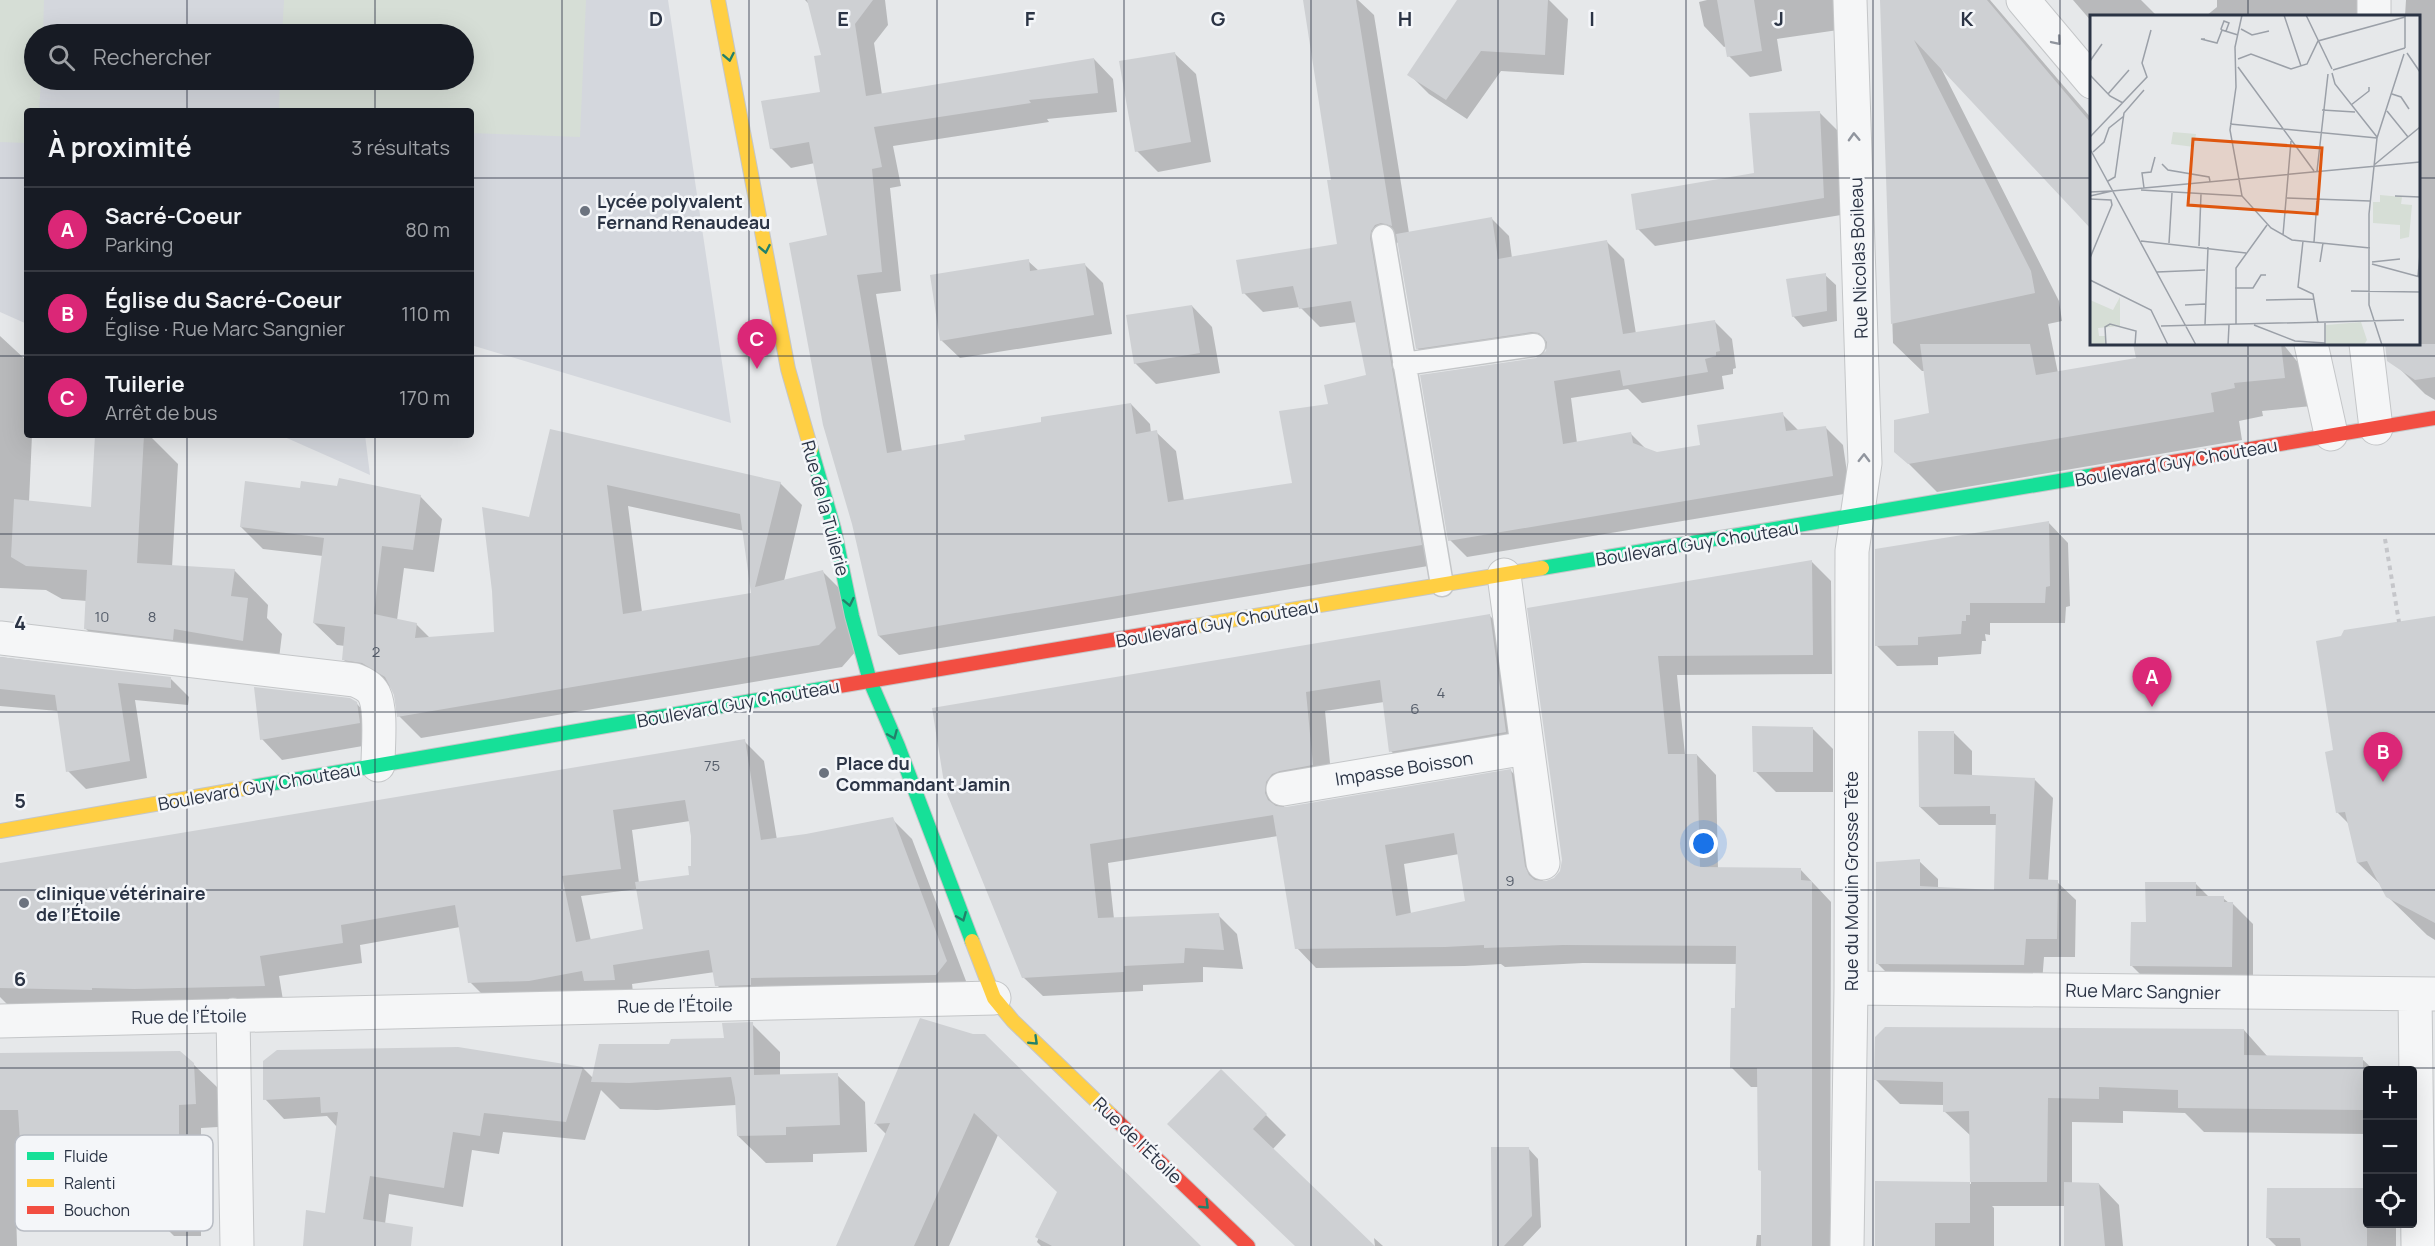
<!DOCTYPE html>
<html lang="fr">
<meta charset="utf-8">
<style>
:root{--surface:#171b24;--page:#242831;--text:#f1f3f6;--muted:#9ea1a6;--line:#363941;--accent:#db2777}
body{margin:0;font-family:Manrope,sans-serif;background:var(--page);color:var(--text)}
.controls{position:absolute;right:18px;bottom:18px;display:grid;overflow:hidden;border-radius:6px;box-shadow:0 6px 24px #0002}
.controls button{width:54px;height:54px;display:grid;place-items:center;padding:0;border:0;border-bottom:2px solid var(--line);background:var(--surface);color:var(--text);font:30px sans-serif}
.you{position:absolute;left:1704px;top:844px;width:21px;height:21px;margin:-15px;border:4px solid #fff;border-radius:50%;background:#1a73e8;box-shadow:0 0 0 9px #1a73e833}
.badge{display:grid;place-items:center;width:39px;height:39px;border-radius:50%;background:var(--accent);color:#fff;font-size:20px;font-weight:700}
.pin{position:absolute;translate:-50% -50px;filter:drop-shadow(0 2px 3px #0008)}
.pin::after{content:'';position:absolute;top:32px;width:21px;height:18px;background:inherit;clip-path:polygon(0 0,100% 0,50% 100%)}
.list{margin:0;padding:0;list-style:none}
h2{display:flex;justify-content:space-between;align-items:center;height:78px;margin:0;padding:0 24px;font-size:26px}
h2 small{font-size:20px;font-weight:400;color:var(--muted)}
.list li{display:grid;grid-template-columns:39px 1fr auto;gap:18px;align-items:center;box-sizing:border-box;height:84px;padding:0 24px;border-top:2px solid var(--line)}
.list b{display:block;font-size:22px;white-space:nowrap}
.list p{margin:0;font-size:20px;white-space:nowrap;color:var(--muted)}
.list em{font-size:20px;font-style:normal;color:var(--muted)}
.icon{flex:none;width:33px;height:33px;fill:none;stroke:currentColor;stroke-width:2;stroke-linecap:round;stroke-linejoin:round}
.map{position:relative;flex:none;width:2435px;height:1246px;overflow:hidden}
.search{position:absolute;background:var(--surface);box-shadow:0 6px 24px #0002;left:24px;top:24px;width:450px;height:66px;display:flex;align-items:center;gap:15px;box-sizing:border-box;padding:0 21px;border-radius:33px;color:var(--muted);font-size:22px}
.panel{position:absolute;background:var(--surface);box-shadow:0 6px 24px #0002;left:24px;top:108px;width:450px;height:330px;border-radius:6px}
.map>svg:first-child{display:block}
</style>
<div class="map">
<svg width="2435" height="1246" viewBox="0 0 2435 1246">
<rect width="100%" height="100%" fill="#e6e8ea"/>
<!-- built -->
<path fill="#d4d7dd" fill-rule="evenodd" d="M0,0H668L731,423L471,345V111H27V324L0,312ZM34,34H464V80H34Z
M280,435H365L370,475L341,462Z"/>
<!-- green -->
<path fill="#d6ded6" d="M0,0H44L43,34H34V80H41L39,111H27V143L0,142Z
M284,0H586L580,137L471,133V111H279L280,80H464V34H282Z"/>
<!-- shadow -->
<path fill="#0003" fill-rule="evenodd" d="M805,0H885L888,25L874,43L882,95L1094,59L1113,79L1117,112L1047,119L1049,122L893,146L901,186L890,188L901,291L876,294L902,452L966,441L1131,404L1150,424L1151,433L1156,432L1176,451L1184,501L1293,484L1330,405L1368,376L1357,322L1320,327L1300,307L1263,312L1244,293L1339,245L1333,181L1304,0H1358L1374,15L1409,233L1492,219L1509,236L1512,258L1607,242L1624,259L1636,334L1714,321L1732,339L1736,368L1733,369V374L1722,376L1724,389L1642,403L1628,389L1571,398L1577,443L1630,433L1648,451V455L1702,446L1782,414L1799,431L1825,427L1843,445L1850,493L1467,557L1450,540L1537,360L1552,348L1435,365L1417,348L1399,242L1394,244L1440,564L899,655L879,636L828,236L815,163L791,168L771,148L822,93L823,56L810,5Z
M1459,0H1549L1568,19L1564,75L1501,71L1467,119L1429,94L1409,74Z
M1707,0H1836L1838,30L1777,39L1782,71L1750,77L1729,56L1727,46L1724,47L1704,26L1699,2Z
M1882,0H1990L2092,119V227L1941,68L2059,301L2062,321L2048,324L2058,373L2138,359L2135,344H2283L2309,376L2312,406L2262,411L2263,416L2239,421L2242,440L1937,492L1896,451L1930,415L1925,371H1922L1893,343Z
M2073,0H2141L2157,16H2092V22Z
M2217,0H2370L2369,16H2206L2217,7Z
M2406,0H2435V400L2425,394L2398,367L2395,344H2418V16H2405Z
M1175,54L1196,74L1211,162L1158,172L1137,151Z
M1820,113L1837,130L1841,215L1655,246L1638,229L1756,174Z
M1028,261L1039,271L1085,265L1103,283L1112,334L960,358L941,340Z
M1825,275L1836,285L1837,321L1803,327L1793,316Z
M1192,306L1212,327L1220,373L1156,384L1135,363Z
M0,336L27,361V435H32L29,502L93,509L97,435H149L178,464L172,567L234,570L268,605L267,618L282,634L277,675L120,663L85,628L87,601L62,599L46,590L0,588Z
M551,431L780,483L802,505L784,581L823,572L845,594L857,650L842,667L421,738L399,716L393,689L386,684L366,681L343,659L345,646L337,645L314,623L323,556L263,549L241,527L302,490L420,496L442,519L434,572L404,568L397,620L416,624L430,638L495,633L530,518ZM628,506L744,531L753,594L642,612Z
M2048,522L2068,543L2070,606L2066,607L2065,623H1990V635L1985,634L1986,641H1982L1981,654L1938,657V665L1897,666L1876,645Z
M1812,562L1831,581L1832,674L1677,675L1685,755H1697L1716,775L1718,869H1800L1831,902L1830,1246H1756L1757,1235H1763L1759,1087H1751L1732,1068L1737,964L1583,963L1505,967L1501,964L1465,966L1316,968L1297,948L1278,836L1108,863L1114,919L1218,915L1237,934L1243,969L1203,967V982L1143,985V991L1043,996L1023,977L946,788L1490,616L1509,635L1525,751L1410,771L1391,751L1384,702L1325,711L1332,784L1284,802V809L1511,771L1530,790L1543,883L1555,879L1561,871L1563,861L1529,609ZM1459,854L1467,902L1411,914L1404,864Z
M2435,617V940L2427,935L2387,896L2382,886L2358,863L2349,824L2337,812L2334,751Z
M0,657L171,679L189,697L188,705L135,700L147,778L86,789L68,771L58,711L0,706Z
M356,703L377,725L380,743L282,760L262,739Z
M1812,728L1833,749V792H1776L1755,771Z
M1954,733L1972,751V776L2034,779L2053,798L2048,881L2057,882L2076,900L2075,957H2044L2042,983L1896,982L1877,963L1919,861L1938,879V888L1995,891L1997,825H1939L1920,807Z
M744,741L764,761L777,840L892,819L912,839L966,981L956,995L737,1005L717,985L715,972L632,984L634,1000L490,1002L470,982L460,927L360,945L362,963L279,976L284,1006L10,1007L0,997V865ZM690,821L693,867L691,876L639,883L632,830ZM638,889L645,930L591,941L581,896Z
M2196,884L2210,898H2223L2229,903H2232L2253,924V987H2153L2132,966L2147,923Z
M921,1020L1198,1246H1041L1037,1242L1058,1192L998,1135L949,1246H838L887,1135L876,1124Z
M752,1024L780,1052V1076L837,1075L865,1102L867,1152L813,1154V1162L766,1163L738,1136L736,1105L657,1110L620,1109L601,1090L585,1140L503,1132L499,1154L472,1150L463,1207L389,1194L382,1246H304L326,1215L337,1127L327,1116L284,1119L265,1099L583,1068L593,1078L670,1045L726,1040Z
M2244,1030L2268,1057L2362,1059L2374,1070H2368V1134L2204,1132L2185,1113L2123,1111V1123L2072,1122V1184H2099L2119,1205L2123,1246H2065V1206H1992L1994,1208V1246H1876V1183L1971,1184V1136L1944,1111V1105L1900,1104L1876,1080Z
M0,1055L193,1064L217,1087L218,1127L201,1128V1236H174L151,1213L150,1169L77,1170V1203L16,1208L17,1246H0Z
M1266,1115L1286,1135L1272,1150L1373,1246H1297L1190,1145Z
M1528,1148L1538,1159L1541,1227L1523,1246H1493Z
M2269,1189H2368V1224H2396V1246H2276L2268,1238Z
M1374,1238L1383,1246H1375Z"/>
<!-- building -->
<path fill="#ced0d3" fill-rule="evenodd" d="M807,0H873L855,24L866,96L1094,58L1098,93L1029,100L1031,103L874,127L882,167L872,169L882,272L857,275L887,453L965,440L964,435L1041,422V417L1131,403L1136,434L1157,430L1168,502L1292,483L1279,411L1328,404L1324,385L1366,375L1351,301L1299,309L1293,286L1242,294L1236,260L1337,244L1327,180H1331L1303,0H1356L1392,226L1381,223L1375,225L1371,231L1370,238L1422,545L878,636L852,524L823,425L789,243L827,235L809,142L770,149L761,101L820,92L814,56L821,55Z
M1457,0H1548L1545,55L1481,51L1446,100L1407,75Z
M1717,0H1754L1762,51L1727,57Z
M1880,0H1987L2091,123V229L1914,40L2031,271L2035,293L1891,324Z
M1175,52L1191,142L1135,152L1119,61Z
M1820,111L1824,198L1636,230L1631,194L1754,173L1749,113Z
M1492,217L1498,259L1607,240L1623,334L1715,320L1720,351L1716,352V356L1705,359L1708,372L1623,386L1620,370L1554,381L1563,444L1631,432L1633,443L1657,452L1700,445L1697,425L1783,412L1786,431L1826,426L1833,476L1448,541L1420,375L1536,358L1546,351L1547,342L1539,333L1532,332L1416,349L1396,234Z
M1029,259L1030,271L1085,263L1094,315L940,341L930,275Z
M1826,273L1827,311L1792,317L1786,279Z
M1192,305L1200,353L1134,364L1126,315Z
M1920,344H2030L2036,375L2136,358L2133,344H2281L2285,378L2234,383L2235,388L2211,393L2214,412L1908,464L1894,452V420L1929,413Z
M2385,344H2435V377L2415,380L2387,361Z
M550,429L781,482L755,587L823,570L836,628L819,645L397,717L394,695L385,677L362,663L342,660L345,627L313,623L324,538L240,527L245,481L300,488L301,481L337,486L339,478L421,495L413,550L382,546L374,614L417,623L415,638L494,632L492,591L482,507L529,517ZM607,485L740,514L751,593L623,614Z
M95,435H144L137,563L235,569L231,596L248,598L243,641L174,629L173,640L84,629L87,570L26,566L11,557L14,499L91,507Z
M2049,521L2050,586L2046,587L2045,603H1970V615H1966V621H1962L1961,634L1918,637V645L1875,646V549Z
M1812,560L1813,655L1658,656L1668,754H1697L1700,867L1801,868V880L1812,881V1246H1761V1171L1758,1170L1757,1068H1730L1731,1008H1735L1736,946L1563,945L1484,948V945L1445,947L1295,949L1273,815L1090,844L1098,918L1219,913L1224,950L1185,948L1184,963L1124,966V972L1022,978L945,789L932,708L1490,614L1506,732L1389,752L1380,680L1306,692L1313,765L1280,771L1272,774L1266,782L1265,793L1268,800L1276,806L1286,807L1511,769L1525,866L1529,875L1535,880L1546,881L1554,878L1560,871L1562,860L1527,608ZM1454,833L1465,901L1396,916L1385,845Z
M2435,616V923L2386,897L2367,861L2357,863L2345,812L2336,813L2325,752L2333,750L2316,641L2341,636L2344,630Z
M0,657L171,677V688L118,683L130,761L66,772L55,695L0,689Z
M254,687L350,698L357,702L360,723L260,740Z
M1752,726L1813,727V772H1753Z
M1918,731H1954V774L2035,778L2029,879L2058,880L2057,939H2026L2024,965L1876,964V862L1920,859V886L1994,890L1996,814H1990V806L1919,807Z
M745,739L761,840L806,834L893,817L947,961L936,975L751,978V985L715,986L709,950L613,965L615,980L584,981L582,971L529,981L468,983L455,905L341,925L343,943L260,956L265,986L134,989L92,988V990L0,988V863ZM685,800L691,834V866H688L689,875L635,882L643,929L576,942L562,876L621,869L613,810Z
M2145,882H2196V896H2224V902H2233L2232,967L2130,966L2131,922H2146Z
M920,1018L973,1034H985L1201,1246H1052L1035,1237L1057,1192L974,1113L914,1246H836L890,1123L874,1124Z
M753,1022L754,1075L838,1073L840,1125L786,1127V1135L737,1136L735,1098L731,1077L629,1083L591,1082L599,1044H669L671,1039L724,1038L722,1023Z
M1885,1027L2244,1029V1055L2363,1057V1110L2178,1108V1090L2099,1087V1099L2048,1098L2047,1182H1970L1969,1111L1943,1112V1082L1874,1080L1875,1037Z
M458,1047L583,1067L566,1122L484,1113L480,1136L453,1132L444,1188L370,1176L363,1219L413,1227L411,1246H303L306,1210L325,1213L338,1112L321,1113L320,1097L263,1100V1061L277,1050Z
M180,1051L194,1063L196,1104L179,1105V1213L149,1214L148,1147H55L54,1158L21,1157L18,1110H0V1053Z
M1221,1069L1267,1114L1253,1129L1375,1246H1295L1167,1124Z
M1491,1147H1529L1532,1216L1504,1246H1492Z
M1875,1181L1970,1182V1223H1935V1246H1875Z
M2064,1182L2099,1183L2105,1246H2064Z
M2267,1188H2367V1246H2301L2300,1238H2266Z"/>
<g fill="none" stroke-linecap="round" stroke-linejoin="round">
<defs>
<path id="lane" d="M1383,236L1442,585
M1404,364L1534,345"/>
<path id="street" d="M2023,0L2092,82
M2374,16V0
M2311,344L2331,434
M2366,344L2376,428
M1504,575L1543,863
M0,638L355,680C362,683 370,686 374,694C382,710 378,746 378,765
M1283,789L1526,748
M1851,988L2435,994
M2415,994L2418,1246
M233,1015L237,1246
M0,1021L994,998
M1847,1246L1851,988L1852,551L1865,463L1850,0"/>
<path id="fast" d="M811,449L834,529L852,616L870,681L898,746L972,941
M1542,568L2095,475
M252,787L833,687"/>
<path id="slow" d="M718,0L788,369L811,449
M1189,627L1542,568
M0,831L252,787
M972,941L994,998L1013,1021L1112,1116"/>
<path id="jam" d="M2095,475L2435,418
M833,687L1189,627
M1112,1116L1248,1246"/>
</defs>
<!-- lane casing -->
<use href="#lane" stroke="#c4c6c8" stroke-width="25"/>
<!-- street casing -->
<use href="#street" stroke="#c4c6c8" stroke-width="35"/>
<!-- fast casing -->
<use href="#fast" stroke="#c4c6c8" stroke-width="16"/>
<!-- slow casing -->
<use href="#slow" stroke="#c4c6c8" stroke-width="16"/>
<!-- jam casing -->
<use href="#jam" stroke="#c4c6c8" stroke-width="16"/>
<!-- path -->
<path stroke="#c5c6ca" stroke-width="4" stroke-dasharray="4.5 4.5" stroke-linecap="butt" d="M2385,539L2399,622"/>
<!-- lane -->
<use href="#lane" stroke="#f5f6f7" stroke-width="22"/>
<!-- street -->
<use href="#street" stroke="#f5f6f7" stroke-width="33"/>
<!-- fast -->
<use href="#fast" stroke="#16e098" stroke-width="14"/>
<!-- slow -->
<use href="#slow" stroke="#ffcf43" stroke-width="14"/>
<!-- jam -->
<use href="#jam" stroke="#f24e42" stroke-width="14"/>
</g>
<!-- one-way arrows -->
<defs><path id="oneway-chevron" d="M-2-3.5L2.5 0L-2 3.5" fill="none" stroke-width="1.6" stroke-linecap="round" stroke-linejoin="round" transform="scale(1.5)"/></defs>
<g stroke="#90959e">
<use href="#oneway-chevron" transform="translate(2057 41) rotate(50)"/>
<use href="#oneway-chevron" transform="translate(1854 137) rotate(-92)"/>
<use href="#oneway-chevron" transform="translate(1864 458) rotate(-89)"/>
</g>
<g stroke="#22816a">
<use href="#oneway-chevron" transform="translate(729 57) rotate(79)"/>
<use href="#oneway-chevron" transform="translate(765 249) rotate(79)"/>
<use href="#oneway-chevron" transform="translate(849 602) rotate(78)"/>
<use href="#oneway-chevron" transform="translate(893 735) rotate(67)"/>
<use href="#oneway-chevron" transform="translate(962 917) rotate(68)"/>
<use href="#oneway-chevron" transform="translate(1034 1041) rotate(44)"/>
<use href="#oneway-chevron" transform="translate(1205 1205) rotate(44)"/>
</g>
<!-- grid -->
<path fill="none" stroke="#2b3445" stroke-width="1.5" stroke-opacity="0.55" d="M187,0V34M375,0V34M562,0V1246M749,0V1246M937,0V1246M1124,0V1246M1311,0V1246M1498,0V1246M1686,0V1246M1873,0V1246M2060,0V1246M2248,0V16M187,80V111M375,80V111M0,178H27M471,178H2092M2418,178H2435M2248,344V1246M0,356H27M471,356H2435M187,435V1246M375,435V1246M0,534H2435M0,712H2435M0,890H2435M0,1068H2435"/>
<!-- markers -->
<g fill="#6c737f" stroke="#f4f6f9" stroke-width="2">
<circle cx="585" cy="211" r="6"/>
<circle cx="824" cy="773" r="6"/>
<circle cx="24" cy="903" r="6"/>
</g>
<g text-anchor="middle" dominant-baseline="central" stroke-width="5" stroke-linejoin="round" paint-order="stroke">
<!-- number labels -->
<g font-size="15" fill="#545c69">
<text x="102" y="616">10</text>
<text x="152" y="616">8</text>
<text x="376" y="651">2</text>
<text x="1441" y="692">4</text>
<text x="1415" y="708">6</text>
<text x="712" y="765">75</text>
<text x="1510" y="880">9</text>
</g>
<!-- poi labels -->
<g font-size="18" font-weight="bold" fill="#2b3445" stroke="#f4f6f9" text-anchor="start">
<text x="597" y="201">Lycée polyvalent<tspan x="597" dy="21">Fernand Renaudeau</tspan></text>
<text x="836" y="763">Place du<tspan x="836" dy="21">Commandant Jamin</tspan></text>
<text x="36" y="893">clinique vétérinaire<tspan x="36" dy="21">de l’Étoile</tspan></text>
</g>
<!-- street labels -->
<g font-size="18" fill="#2b3445" stroke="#f4f6f9">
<text transform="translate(1858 258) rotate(-92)">Rue Nicolas Boileau</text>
<text transform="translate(2176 462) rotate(-10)">Boulevard Guy Chouteau</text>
<text transform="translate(826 508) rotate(75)">Rue de la Tuilerie</text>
<text transform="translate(1697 543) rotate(-9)">Boulevard Guy Chouteau</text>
<text transform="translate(1217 623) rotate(-10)">Boulevard Guy Chouteau</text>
<text transform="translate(738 703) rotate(-10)">Boulevard Guy Chouteau</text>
<text transform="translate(1404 768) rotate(-9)">Impasse Boisson</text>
<text transform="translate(259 786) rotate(-10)">Boulevard Guy Chouteau</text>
<text transform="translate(1851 881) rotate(-90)">Rue du Moulin Grosse Tête</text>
<text transform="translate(2143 991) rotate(1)">Rue Marc Sangnier</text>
<text transform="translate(675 1005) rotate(-1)">Rue de l’Étoile</text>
<text transform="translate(189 1016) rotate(-1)">Rue de l’Étoile</text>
<text transform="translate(1138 1140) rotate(44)">Rue de l’Étoile</text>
</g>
</g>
<!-- overview -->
<g transform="translate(2090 15)">
<rect width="330" height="330" fill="#e6e8ea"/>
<path d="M83,117L106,119L104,132L81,129ZM290,180L312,182L311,189L322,190L319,222L310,224V210L283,208V187H290ZM30,282V311L8,313L9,321H15V330H0V285L23,295ZM271,307L277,325L274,330H236V310Z" fill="#d6ded6"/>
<path fill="none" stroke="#9ba0a8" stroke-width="1.5" d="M152,0L145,32L146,72L140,115L152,181L181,213L202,225L280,233M194,0L211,51M216,0L242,54M151,14L162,20L179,16M136,16L139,8L134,6L131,14L132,15L148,20M115,24H111L127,28L132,15M315,33V1M317,38L330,57M148,44L161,39L201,54L217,49L228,26L315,2M0,46L12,29M148,52L224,156M243,55L315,33M242,58L245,69L287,122M0,60L20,81L33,88M18,79L39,55M302,79L311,82L319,94M261,90L279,76V72M232,95L265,97M297,96L318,122M140,109L287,123M0,122L57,62L52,48L61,15M0,134L106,330M3,137L14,127L19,113L34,101M72,149L78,155L119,162L120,166M284,150L330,112M227,156L238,59M18,166L25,162L34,98L54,75M54,173L52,158L61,157L65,142M51,175L152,181M22,176L330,147M0,177L21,176M0,181L22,176M305,181L330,182M197,183L280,186M0,184L21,185L22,190L0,243M193,220L201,126M51,226L156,238M213,226L208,272L223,279L228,308M224,227L227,186M79,228L82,178M109,231L111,179M230,247L233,228M282,247L310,244M282,249L330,262M67,257L115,255M328,262L330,239M0,265L61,295L78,330M145,273H163L171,260H176M261,276L330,277M176,285L224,284M95,290L115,289M115,310L118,232M146,310V253L177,210M164,310L205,326L235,328M71,311L314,305M16,330L15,312L20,309L46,316L45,330M138,330L139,310M235,330V308M292,330L279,290V199L287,123L314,39"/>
<path fill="#df570f" fill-opacity="0.15" stroke="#df570f" stroke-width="3" d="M103,124L232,133L227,199L98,190Z"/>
<rect width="330" height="330" fill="none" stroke="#2b3445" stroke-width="3"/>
</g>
<!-- legend -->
<rect x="15" y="1135" width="198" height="96" rx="9" fill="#f4f6f9" stroke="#b8bcc3" stroke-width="1.5"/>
<rect x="27" y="1152" width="27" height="8" fill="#16e098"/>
<rect x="27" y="1179" width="27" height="8" fill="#ffcf43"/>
<rect x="27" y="1206" width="27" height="8" fill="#f24e42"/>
<g font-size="16" fill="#2b3445">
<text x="64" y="1162">Fluide</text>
<text x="64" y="1189">Ralenti</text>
<text x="64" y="1216">Bouchon</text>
</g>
<g font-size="20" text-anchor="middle" font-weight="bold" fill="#2b3445" stroke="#f4f6f9" stroke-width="5" stroke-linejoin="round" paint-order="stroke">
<text x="656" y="26">D</text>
<text x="843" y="26">E</text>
<text x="1030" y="26">F</text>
<text x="1218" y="26">G</text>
<text x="1405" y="26">H</text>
<text x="1592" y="26">I</text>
<text x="1779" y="26">J</text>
<text x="1967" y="26">K</text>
<text x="20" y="630">4</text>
<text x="20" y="808">5</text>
<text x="20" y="986">6</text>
</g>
</svg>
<div class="controls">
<button>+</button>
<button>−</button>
<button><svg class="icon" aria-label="locate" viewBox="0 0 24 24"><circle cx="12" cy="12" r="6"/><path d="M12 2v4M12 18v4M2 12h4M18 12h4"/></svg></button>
</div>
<div class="you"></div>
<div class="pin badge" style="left:2152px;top:707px">A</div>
<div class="pin badge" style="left:2383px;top:782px">B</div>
<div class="pin badge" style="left:757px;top:369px">C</div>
<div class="search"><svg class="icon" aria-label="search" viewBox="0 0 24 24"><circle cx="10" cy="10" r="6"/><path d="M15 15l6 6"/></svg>Rechercher</div>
<section class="panel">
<h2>À proximité<small>3 résultats</small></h2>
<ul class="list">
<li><span class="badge">A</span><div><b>Sacré-Coeur</b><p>Parking</p></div><em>80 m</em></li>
<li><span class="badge">B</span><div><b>Église du Sacré-Coeur</b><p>Église · Rue Marc Sangnier</p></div><em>110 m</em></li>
<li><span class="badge">C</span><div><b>Tuilerie</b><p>Arrêt de bus</p></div><em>170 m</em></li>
</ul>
</section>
</div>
